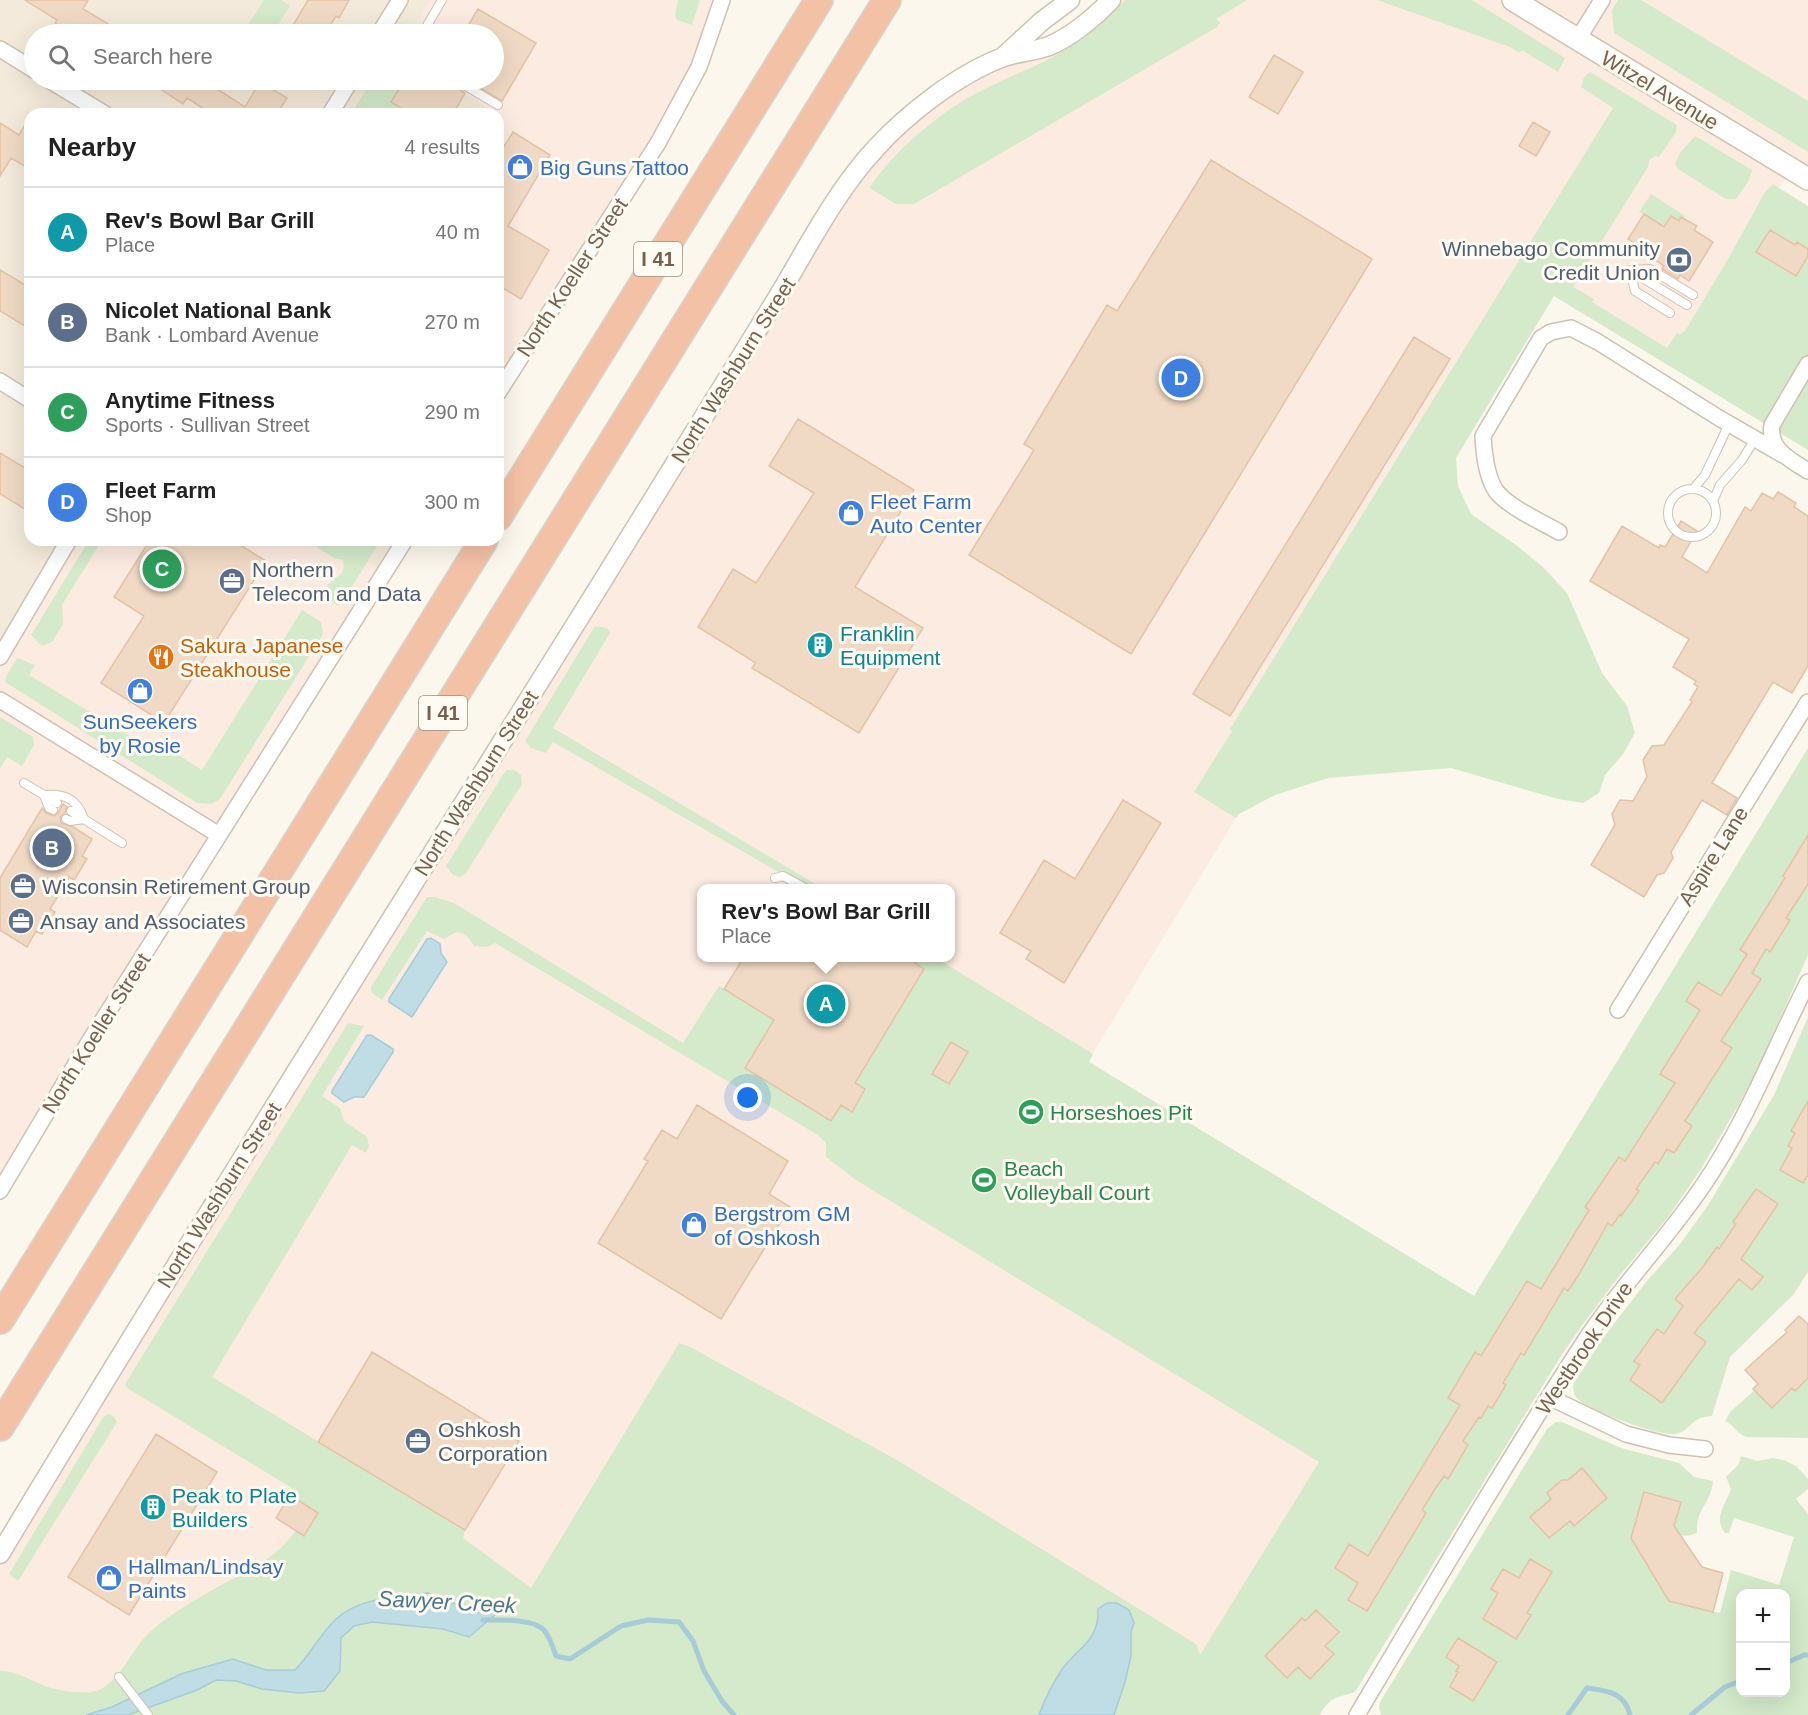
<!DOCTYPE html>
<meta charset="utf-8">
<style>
:root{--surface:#fff;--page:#f6f6f6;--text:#222;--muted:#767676;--line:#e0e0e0;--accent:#774d3a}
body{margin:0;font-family:Helvetica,sans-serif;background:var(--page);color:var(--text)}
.controls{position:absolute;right:18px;bottom:18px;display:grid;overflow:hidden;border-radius:12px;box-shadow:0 6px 24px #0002}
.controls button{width:54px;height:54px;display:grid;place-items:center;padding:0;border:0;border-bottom:2px solid var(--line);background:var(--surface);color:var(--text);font:30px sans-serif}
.you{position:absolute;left:748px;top:1098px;width:21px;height:21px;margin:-15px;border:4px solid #fff;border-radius:50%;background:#1a73e8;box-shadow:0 0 0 9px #1a73e833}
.badge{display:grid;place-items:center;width:39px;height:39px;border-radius:50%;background:var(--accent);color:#fff;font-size:20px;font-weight:700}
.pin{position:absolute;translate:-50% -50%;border:3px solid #fff;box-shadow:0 2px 6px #0006}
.popup{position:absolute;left:697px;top:884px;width:258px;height:78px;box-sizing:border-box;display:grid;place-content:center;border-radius:12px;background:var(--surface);filter:drop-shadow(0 2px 4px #0005);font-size:20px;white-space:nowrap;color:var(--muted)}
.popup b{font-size:22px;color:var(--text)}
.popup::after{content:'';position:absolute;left:50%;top:100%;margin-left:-12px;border:12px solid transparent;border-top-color:var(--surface)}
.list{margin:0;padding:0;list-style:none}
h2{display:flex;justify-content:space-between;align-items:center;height:78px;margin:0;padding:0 24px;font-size:26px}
h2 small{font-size:20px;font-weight:400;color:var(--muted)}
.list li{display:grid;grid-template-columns:39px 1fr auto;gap:18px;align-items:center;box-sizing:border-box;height:90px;padding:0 24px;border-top:2px solid var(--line)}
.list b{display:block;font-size:22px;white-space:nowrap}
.list p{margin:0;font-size:20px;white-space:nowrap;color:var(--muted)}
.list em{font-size:20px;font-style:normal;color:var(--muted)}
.icon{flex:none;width:33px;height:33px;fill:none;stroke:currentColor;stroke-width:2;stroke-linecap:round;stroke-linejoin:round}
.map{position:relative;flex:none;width:1808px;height:1715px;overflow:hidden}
.search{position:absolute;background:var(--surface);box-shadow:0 6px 24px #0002;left:24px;top:24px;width:480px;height:66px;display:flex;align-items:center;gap:15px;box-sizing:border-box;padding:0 21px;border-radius:33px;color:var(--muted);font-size:22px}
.panel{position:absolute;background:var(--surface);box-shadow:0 6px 24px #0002;left:24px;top:108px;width:480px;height:438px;border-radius:18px}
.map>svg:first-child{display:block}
</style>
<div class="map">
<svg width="1808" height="1715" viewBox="0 0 1808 1715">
<rect width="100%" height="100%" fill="#fcf7ec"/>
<!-- residential -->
<path fill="#f4eadb" d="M0,0H431L410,34H34V80H442L488,107L484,114H30V540H69L0,657Z
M331,540H405L385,572Z"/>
<!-- commercial -->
<path fill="#fcebe1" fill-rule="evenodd" d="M431,0H722L699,67L498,393V114H484L487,107L442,80H494V34H410Z
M1111,0H1808V179L1791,169L1671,367L1554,296L1088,1061L1474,1297L1201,1715H892L582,1615L374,1504L489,1715L0,1707V1554L840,195L936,96L1051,45ZM702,888H950V958H702Z
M69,540H331L385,572L0,1191V657Z"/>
<!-- green -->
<path fill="#d4eaca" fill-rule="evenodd" d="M264,0H281L290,6L272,34H246L243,33Z
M678,0H700L692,25L677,20L675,16Z
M1125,0H1247L1216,19L1220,22L1217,27L914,204H896L871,189L870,187C891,155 929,122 961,102C996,80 1038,68 1073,45C1092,33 1109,17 1125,0Z
M1377,0H1472L1565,58L1558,72L1522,50L1519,53L1510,47Z
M1618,0H1641L1808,101V152L1614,33L1612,10Z
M1590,72L1677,125L1676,132L1659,157L1654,156L1649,161L1648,167L1573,287L1594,299L1592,302L1667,348L1677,333L1680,334L1685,331L1728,259L1765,192L1773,184L1808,206V450L1554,296L1456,458L1458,486L1471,514L1516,545L1544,568L1567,593L1602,673L1627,706L1635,733L1623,754L1605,775L1599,793L1583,803L1558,799L1451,768L1328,778L1275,795L1239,814L1236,818L1194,792L1232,731L1230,729L1613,108L1581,87L1584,77Z
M372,80H405L391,102L411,114H351Z
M1695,136L1752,170L1748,182L1736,199H1726L1678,169L1675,164L1680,153Z
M1651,194L1685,216L1684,219L1681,217L1679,221L1670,216L1664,227L1639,212Z
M89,540H102L62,605L63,624L52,642L42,646L31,635Z
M306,540L373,541L381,540L341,604L337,605L326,599L327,585C337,576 347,574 343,560L334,558Z
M302,610L321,622L323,634L220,799L211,804L197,803L5,682L7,675L17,658L35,665L29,675L151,749L162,745L202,770Z
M595,626L607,628L610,633L553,728L822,888H806L553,742L546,753L531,748L525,741Z
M0,717L33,737L34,745L22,766L7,757L0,769Z
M1808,748V955L1760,1064L1739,1104L1701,1169L1668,1217L1620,1275L1578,1331L1561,1356L1355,1692C1337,1698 1329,1697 1320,1715H1114L1119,1702L1133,1623L1098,1609C1099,1638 1083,1645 1066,1665C1055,1678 1045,1699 1039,1715H0V1671C15,1670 29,1680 43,1685C53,1690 81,1694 92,1692C118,1688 132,1647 151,1631C173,1612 198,1598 223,1584C250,1570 279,1556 296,1530L304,1535L318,1513L290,1495L292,1488L127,1388L125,1384L348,1023L364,1026L322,1096L340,1108L344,1121L367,1137L369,1146L366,1153L352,1145L212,1377L465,1530L463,1538L531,1588L679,1343L690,1347L897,1460L1196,1644L1200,1655L1319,1462L856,1180L826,1157V1143L818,1135L495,943C487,948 482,947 474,946C469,937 465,933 456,932L444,939L427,931L382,1000L372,993L371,987L427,897H435L454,903L683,1043L719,986L724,989L774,1020L831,1121L841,1105L852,1111L865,1089L855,1083L924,969L906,958H936L1093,1054L1089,1062L1474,1296Z
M506,770H514L521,775L522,784L466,873L461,877L453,875L446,866Z
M1808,1017V1272L1794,1294L1730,1357L1712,1416C1691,1416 1691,1431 1676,1434C1661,1437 1584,1409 1576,1397C1573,1393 1573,1388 1574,1383L1603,1338L1647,1281L1681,1243L1710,1202L1774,1095Z
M1808,1378V1438L1746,1437C1737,1434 1734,1425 1725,1421L1731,1411L1755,1390L1773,1407L1792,1388L1795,1391Z
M110,1414L114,1417L117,1422L18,1581L9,1574L104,1416Z
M1556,1422H1562L1621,1448L1679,1463L1694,1477L1713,1481C1711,1504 1695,1510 1697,1533C1687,1537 1681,1537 1673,1531L1680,1502L1644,1492L1631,1538L1669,1601L1720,1613L1731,1570L1779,1585L1794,1537L1734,1518L1729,1533H1725C1713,1517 1725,1506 1731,1489L1726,1477L1739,1464L1741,1456L1757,1461L1773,1458L1784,1460L1796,1466L1808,1479V1489L1796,1499L1808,1514V1715H1381L1379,1707L1380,1702L1547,1429ZM1740,1594H1786V1692H1740Z"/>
<!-- water -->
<path fill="#c0dde6" stroke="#a7cbd7" stroke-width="1.5" d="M431,938L440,944L441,953L447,962L412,1017L389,1002V999L427,939Z
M367,1035H371L393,1049V1052L364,1097H354L344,1102L332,1093V1091Z
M428,1593L478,1613H497L469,1637L443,1629L372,1622L354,1626L341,1638L340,1671L324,1691L299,1693L262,1689L236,1681L216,1680L197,1690L128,1715H86L112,1707L181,1674L233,1659L266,1670H295C311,1654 320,1634 336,1619C360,1597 398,1597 428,1593Z
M1107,1603H1117L1129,1610L1134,1623L1131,1632V1656L1125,1682L1114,1715H1039C1045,1698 1053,1683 1063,1668C1080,1646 1099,1641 1098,1609Z"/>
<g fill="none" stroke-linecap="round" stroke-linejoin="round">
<!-- stream -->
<path stroke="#a7cbd7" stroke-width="5" d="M483,1620C498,1620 532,1618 544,1630C550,1637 553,1647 556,1656L570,1659L621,1626L648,1620L679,1622L693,1641L704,1671L722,1701L734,1715
M1786,1663L1804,1655H1808
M1568,1715L1587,1688C1607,1691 1625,1692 1630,1715
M1691,1715L1725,1687L1740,1681"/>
</g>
<!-- building -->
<path fill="#f1dac5" stroke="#e3c2a5" stroke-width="1.5" d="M25,0H88L83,9L125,34H75L55,23L57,20Z
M308,0H349L339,18L336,16L325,34H301L291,29Z
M478,9L536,43L502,101L467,80H494V34H463Z
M1274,55L1303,72L1278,114L1249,97Z
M147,80H203L245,107L260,82L287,98L277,114H212L187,98L183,104Z
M405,80H450L452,85L465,93L453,114H411L391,102Z
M30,116V169L11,158L0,176V123L19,135Z
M1533,122L1550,132L1536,156L1519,146Z
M513,132L550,155L508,226L549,250L521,299L498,285V156Z
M1211,160L1372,259L1131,654L969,555L1034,450L1024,444L1107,305L1117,311Z
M1644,214L1664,227L1671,216L1679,221L1681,217L1697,226L1694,230L1713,242L1689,281L1680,275L1678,279L1662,269L1664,266L1647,254L1648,252L1628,239Z
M1770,230L1795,245L1797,242L1808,249V256L1796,276L1756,252Z
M0,270L30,288V329L0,311Z
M1414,337L1450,359L1230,716L1193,694Z
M798,419L914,490L855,587L923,628L859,733L752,668L756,663L698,627L733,569L756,583L814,493L769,466Z
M0,453L30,471V512L0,494Z
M1778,492L1796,503L1794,507L1808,516V666L1792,693L1773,682L1712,783L1737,798L1727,815L1702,800L1671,852L1673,858L1664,873L1657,875L1644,897L1591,865L1615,825L1612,814L1620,800L1633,801L1647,777L1643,760L1652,746L1664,745L1692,702L1690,700L1698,687L1694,684L1696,681L1673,667L1689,639L1590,581L1622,526L1659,548L1660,545L1665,547L1681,521L1697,531L1682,557L1707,573L1745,507L1751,511L1762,493L1773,499Z
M150,540H232L266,561L164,723L101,683L144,616L114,597Z
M1123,800L1161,823L1064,983L1026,959L1031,951L1000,933L1044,860L1075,879Z
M63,804L67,807L65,813L60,817L61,823L73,827L92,839L82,856L87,859L74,880L69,877L59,894L50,909L55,912L42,934L36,931L27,947L0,930V878L42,808L46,813L54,816L58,813Z
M1808,835V884L1786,918L1790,920L1770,952L1766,949L1752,973L1761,979L1721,1041L1732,1048L1685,1121L1692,1126L1674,1153L1667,1149L1658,1164L1655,1162L1636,1189L1639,1191L1621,1216L1620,1214L1612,1226L1608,1223L1579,1274L1568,1291L1564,1288L1524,1355L1521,1353L1503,1383L1506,1385L1492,1408L1488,1406L1481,1418L1479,1417L1463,1441L1468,1445L1448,1479L1444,1476L1437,1486L1422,1510L1426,1513L1367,1611L1348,1600L1358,1583L1335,1568L1349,1544L1368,1556L1460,1405L1448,1398L1475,1352L1481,1356L1527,1281L1541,1289L1589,1210L1585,1207L1619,1157L1625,1161L1675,1083L1660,1074L1700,1010L1686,1001L1698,982L1721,996L1747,954L1740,950L1785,878L1783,876Z
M744,957H906L924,969L855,1083L865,1089L852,1112L841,1105L831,1121L745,1068L774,1020L724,989Z
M951,1042L968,1052L949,1084L932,1074Z
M1808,1101V1175L1803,1183L1780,1170L1792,1148L1788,1146L1795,1133L1791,1131Z
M697,1105L788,1161L769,1194L790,1207L721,1319L598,1243L648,1161L644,1159L662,1130L677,1139Z
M1756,1189L1778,1204L1741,1259L1763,1277L1752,1290L1739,1279L1694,1333L1706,1342L1662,1403L1630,1380L1640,1365L1634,1361L1657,1329L1664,1334L1683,1306L1675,1299L1702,1268L1717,1247L1719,1249L1736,1224L1733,1222Z
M1799,1316L1808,1324V1378L1795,1391L1792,1388L1772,1408L1753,1389L1758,1384L1745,1370L1787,1332L1785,1330Z
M372,1352L519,1441L465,1530L318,1442Z
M156,1434L217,1472L129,1615L68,1577Z
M1582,1468L1607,1498L1574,1526L1570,1521L1549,1538L1530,1517L1551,1499L1547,1493L1562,1480H1568Z
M1644,1492L1681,1502L1674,1526L1702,1567L1723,1573L1713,1612L1669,1601L1631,1538Z
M290,1495L318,1513L304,1536L276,1518Z
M1530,1559L1552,1572L1527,1613L1531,1615L1516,1639L1483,1619L1498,1593L1491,1589L1503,1569L1519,1578Z
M1316,1610L1339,1632L1325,1646L1334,1654L1310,1679L1298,1667L1287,1678L1265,1656L1302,1618L1305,1621Z
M1458,1638L1497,1662L1473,1701L1450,1687L1458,1672L1456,1671L1459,1666L1446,1657Z"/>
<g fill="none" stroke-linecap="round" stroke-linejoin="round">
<defs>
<path id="service" d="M422,34L442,0
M456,80L498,105
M1630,270L1650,269L1693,295
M1630,270L1635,291L1670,313
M1631,271L1687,305
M1693,489L1705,475L1729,424
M1668 513a24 24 0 1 1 48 0a24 24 0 1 1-48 0Z
M1713,501L1720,485L1742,460L1755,439
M24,783L57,803
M53,810L49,808L44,795C65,793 77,799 84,819L70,821L66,819
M71,811L122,843
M775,878L783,876L805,888
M119,1677L148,1715"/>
<path id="minor" d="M379,34L400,0
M1578,39L1602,0
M0,49L34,70
M49,80L105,114
M330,114L351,80
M1808,364L1772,425C1768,449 1790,460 1808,471
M0,381L30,400
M498,393L658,143L699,67L722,0
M1559,532C1542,522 1508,507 1496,491C1486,476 1484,453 1483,436L1541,338L1551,332L1571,328L1598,342L1719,418L1783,455
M0,657L69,540
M0,700L219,835
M1618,1010L1808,702
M0,1191L87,1045L405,540
M1549,1397L1626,1434L1669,1445L1705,1449
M1357,1715C1432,1589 1506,1462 1586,1339C1621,1286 1666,1240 1702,1187C1746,1123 1773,1051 1808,982"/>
<path id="tertiary" d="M1005,55L1042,21L1070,0
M0,1554C196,1229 399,907 600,585C658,491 716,397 774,303C806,251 834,193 876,148C907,114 957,75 1001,58C1016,52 1033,52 1049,46C1071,37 1095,17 1111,0"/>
<path id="secondary" d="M1513,0L1808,179"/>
<path id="motorway" d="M498,517L819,0
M0,1320L484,540
M0,1427L887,0"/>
</defs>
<!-- service casing -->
<use href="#service" stroke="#cec1b1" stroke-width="10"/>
<!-- minor casing -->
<use href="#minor" stroke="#cec1b1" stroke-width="18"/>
<!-- tertiary casing -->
<use href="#tertiary" stroke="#cec1b1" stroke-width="21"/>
<!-- secondary casing -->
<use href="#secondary" stroke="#d1c1af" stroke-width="24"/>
<!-- motorway casing -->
<use href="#motorway" stroke="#d9d3ce" stroke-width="30"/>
<!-- service -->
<use href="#service" stroke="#fff" stroke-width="8"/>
<!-- minor -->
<use href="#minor" stroke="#fff" stroke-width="15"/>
<!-- tertiary -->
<use href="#tertiary" stroke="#fff" stroke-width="18"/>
<!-- secondary -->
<use href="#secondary" stroke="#fff" stroke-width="21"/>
<!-- motorway -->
<use href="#motorway" stroke="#f3c1a6" stroke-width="27"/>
</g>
<!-- icons -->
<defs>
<symbol id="shop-disc" viewBox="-11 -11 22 22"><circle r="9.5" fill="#3f7fe0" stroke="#fefbf3"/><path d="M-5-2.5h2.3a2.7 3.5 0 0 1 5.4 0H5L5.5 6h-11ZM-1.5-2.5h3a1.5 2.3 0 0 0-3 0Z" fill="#fff"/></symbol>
<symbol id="bank-disc" viewBox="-11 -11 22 22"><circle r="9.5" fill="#5c6f8a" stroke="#fefbf3"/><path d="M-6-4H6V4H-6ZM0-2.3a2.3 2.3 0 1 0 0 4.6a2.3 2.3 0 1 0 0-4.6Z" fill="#fff"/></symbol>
<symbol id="office-disc" viewBox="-11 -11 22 22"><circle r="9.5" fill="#5c6f8a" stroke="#fefbf3"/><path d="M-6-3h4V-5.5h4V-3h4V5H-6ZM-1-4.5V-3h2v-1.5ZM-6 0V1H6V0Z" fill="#fff"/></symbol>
<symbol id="building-disc" viewBox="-11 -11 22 22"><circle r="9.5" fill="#0f9aa8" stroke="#fefbf3"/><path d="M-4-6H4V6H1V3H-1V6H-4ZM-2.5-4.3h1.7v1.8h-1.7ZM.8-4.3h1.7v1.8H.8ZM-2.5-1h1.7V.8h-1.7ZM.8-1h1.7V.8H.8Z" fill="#fff"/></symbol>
<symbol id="restaurant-disc" viewBox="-11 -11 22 22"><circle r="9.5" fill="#e8710a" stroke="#fefbf3"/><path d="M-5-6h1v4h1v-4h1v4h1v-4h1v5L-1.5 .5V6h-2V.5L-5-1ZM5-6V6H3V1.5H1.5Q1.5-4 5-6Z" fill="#fff"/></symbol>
<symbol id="stadium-disc" viewBox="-11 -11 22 22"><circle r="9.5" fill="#2e9e5b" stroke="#fefbf3"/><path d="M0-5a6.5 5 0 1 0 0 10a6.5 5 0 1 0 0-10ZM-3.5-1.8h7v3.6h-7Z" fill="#fff"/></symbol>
</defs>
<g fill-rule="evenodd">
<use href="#shop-disc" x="505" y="152" width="30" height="30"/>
<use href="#bank-disc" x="1664" y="245" width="30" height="30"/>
<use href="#shop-disc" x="836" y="498" width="30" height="30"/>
<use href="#office-disc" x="217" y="566" width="30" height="30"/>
<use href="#building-disc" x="805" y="630" width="30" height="30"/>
<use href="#restaurant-disc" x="146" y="642" width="30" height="30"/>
<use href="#shop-disc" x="125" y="676" width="30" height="30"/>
<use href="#office-disc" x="8" y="871" width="30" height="30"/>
<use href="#office-disc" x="6" y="906" width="30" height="30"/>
<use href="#stadium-disc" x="1016" y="1097" width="30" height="30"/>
<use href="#stadium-disc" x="969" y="1165" width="30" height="30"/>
<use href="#shop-disc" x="679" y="1210" width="30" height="30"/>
<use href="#office-disc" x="403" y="1426" width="30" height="30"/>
<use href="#building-disc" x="138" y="1492" width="30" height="30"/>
<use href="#shop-disc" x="94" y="1563" width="30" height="30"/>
</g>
<g text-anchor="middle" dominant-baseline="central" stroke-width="6" stroke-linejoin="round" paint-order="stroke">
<!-- shield labels -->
<g fill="#fefbf3" stroke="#a08f80" stroke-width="1.5">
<rect x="634" y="242" width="48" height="34" rx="4.5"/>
<rect x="419" y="696" width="48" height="34" rx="4.5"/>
</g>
<g font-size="20" font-weight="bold" fill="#77614f">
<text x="658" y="259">I 41</text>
<text x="443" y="713">I 41</text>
</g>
<!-- street labels -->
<g font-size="21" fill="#77614f" stroke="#fefbf3">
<text transform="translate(1660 90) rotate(31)">Witzel Avenue</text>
<text transform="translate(572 277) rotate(-57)">North Koeller Street</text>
<text transform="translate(733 370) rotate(-58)">North Washburn Street</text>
<text transform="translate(476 783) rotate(-58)">North Washburn Street</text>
<text transform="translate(1713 856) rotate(-58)">Aspire Lane</text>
<text transform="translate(96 1033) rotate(-58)">North Koeller Street</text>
<text transform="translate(219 1195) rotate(-58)">North Washburn Street</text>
<text transform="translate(1584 1348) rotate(-56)">Westbrook Drive</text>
</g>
<!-- shop labels -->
<g font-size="21" fill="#366cbe" stroke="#fefbf3" text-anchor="start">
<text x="540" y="167">Big Guns Tattoo</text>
<text x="870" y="501">Fleet Farm<tspan x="870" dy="24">Auto Center</tspan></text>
<text x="140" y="721" text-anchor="middle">SunSeekers<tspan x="140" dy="24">by Rosie</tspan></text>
<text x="714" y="1213">Bergstrom GM<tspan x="714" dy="24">of Oshkosh</tspan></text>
<text x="128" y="1566">Hallman/Lindsay<tspan x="128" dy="24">Paints</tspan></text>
</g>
<!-- service labels -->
<g font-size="21" fill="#4e5e75" stroke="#fefbf3" text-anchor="start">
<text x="1660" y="248" text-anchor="end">Winnebago Community<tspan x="1660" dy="24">Credit Union</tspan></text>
<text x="252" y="569">Northern<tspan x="252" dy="24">Telecom and Data</tspan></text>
<text x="42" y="886">Wisconsin Retirement Group</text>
<text x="40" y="921">Ansay and Associates</text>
<text x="438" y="1429">Oshkosh<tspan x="438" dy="24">Corporation</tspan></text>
</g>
<!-- culture labels -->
<g font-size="21" fill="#0d838f" stroke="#fefbf3" text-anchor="start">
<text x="840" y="633">Franklin<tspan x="840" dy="24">Equipment</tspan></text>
<text x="172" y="1495">Peak to Plate<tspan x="172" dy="24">Builders</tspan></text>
</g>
<!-- food labels -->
<g font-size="21" fill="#c56008" stroke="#fefbf3" text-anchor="start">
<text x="180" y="645">Sakura Japanese<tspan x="180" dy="24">Steakhouse</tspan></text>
</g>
<!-- leisure labels -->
<g font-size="21" fill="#27864d" stroke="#fefbf3" text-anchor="start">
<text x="1050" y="1112">Horseshoes Pit</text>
<text x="1004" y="1168">Beach<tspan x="1004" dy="24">Volleyball Court</tspan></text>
</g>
<!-- water labels -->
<g font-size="22" font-style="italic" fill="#49798a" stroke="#fefbf3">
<text transform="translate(447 1602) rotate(3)">Sawyer Creek</text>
</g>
</g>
</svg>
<div class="controls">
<button>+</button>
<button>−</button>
</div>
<div class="you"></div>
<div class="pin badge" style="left:826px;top:1004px;background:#0f9aa8">A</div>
<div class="popup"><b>Rev's Bowl Bar Grill</b>Place</div>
<div class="pin badge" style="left:52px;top:848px;background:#5c6f8a">B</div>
<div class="pin badge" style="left:162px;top:569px;background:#2e9e5b">C</div>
<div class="pin badge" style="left:1181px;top:378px;background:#3f7fe0">D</div>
<div class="search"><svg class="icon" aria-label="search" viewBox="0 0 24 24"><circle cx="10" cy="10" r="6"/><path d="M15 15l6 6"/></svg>Search here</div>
<section class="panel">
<h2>Nearby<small>4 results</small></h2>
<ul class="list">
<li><span class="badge" style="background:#0f9aa8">A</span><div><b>Rev's Bowl Bar Grill</b><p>Place</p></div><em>40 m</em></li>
<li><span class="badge" style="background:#5c6f8a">B</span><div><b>Nicolet National Bank</b><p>Bank · Lombard Avenue</p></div><em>270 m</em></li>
<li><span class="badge" style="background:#2e9e5b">C</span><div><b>Anytime Fitness</b><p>Sports · Sullivan Street</p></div><em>290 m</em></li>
<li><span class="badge" style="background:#3f7fe0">D</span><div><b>Fleet Farm</b><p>Shop</p></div><em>300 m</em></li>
</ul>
</section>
</div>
